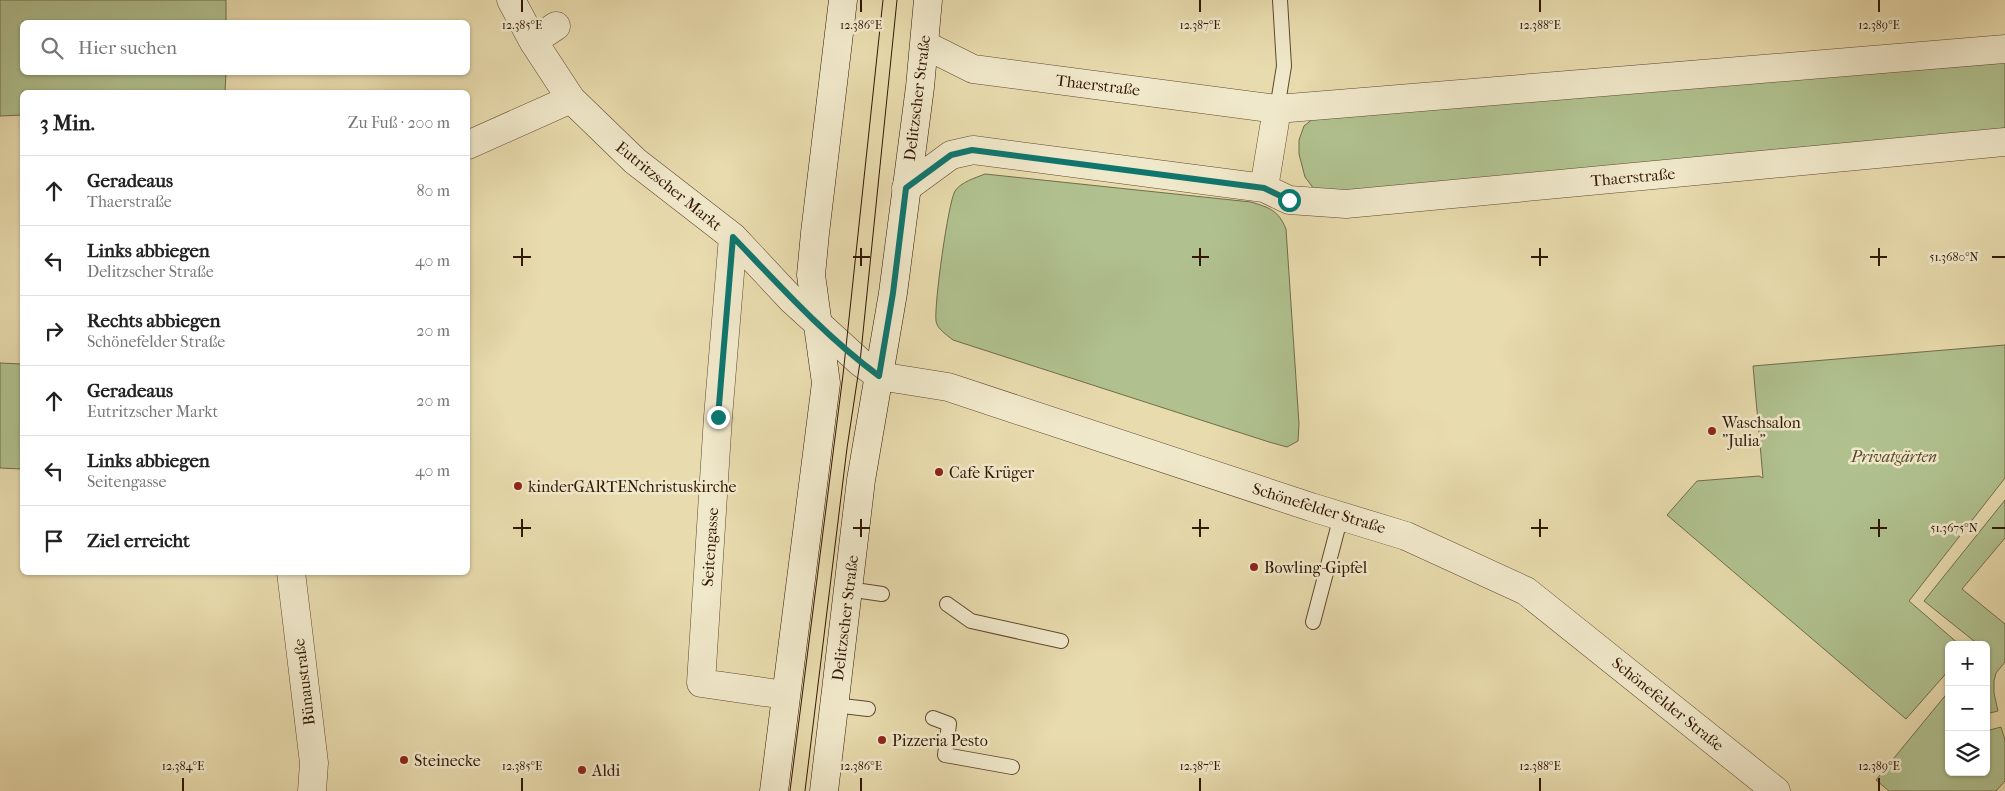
<!DOCTYPE html>
<html lang="de">
<meta charset="utf-8">
<style>
:root{--surface:#fff;--page:#f6f6f6;--text:#222;--muted:#767676;--line:#e0e0e0}
body{margin:0;font-family:"IM FELL French Canon",serif;background:var(--page);color:var(--text)}
.controls{position:absolute;right:15px;bottom:15px;display:grid;overflow:hidden;border-radius:8px;box-shadow:0 1px 4px #0004}
.controls button{width:45px;height:45px;display:grid;place-items:center;padding:0;border:0;border-bottom:1px solid var(--line);background:var(--surface);color:var(--text);font:25px sans-serif}
.stop{position:absolute;width:15px;height:15px;margin:-11px;border:4px solid #0f766e;border-radius:50%;background:#fff}
.stop.end{background:#0f766e;border-color:#fff;box-shadow:0 1px 5px #0008}
.list{margin:0;padding:0;list-style:none}
h2{display:flex;justify-content:space-between;align-items:center;height:65px;margin:0;padding:0 20px;font-size:21px}
h2 small{font-size:16px;font-weight:400;color:var(--muted)}
.list li{display:grid;grid-template-columns:32px 1fr auto;gap:15px;align-items:center;box-sizing:border-box;height:70px;padding:0 20px;border-top:1px solid var(--line)}
.list b{display:block;font-size:19px;white-space:nowrap}
.list p{margin:0;font-size:16px;white-space:nowrap;color:var(--muted)}
.list em{font-size:16px;font-style:normal;color:var(--muted)}
.icon{flex:none;width:28px;height:28px;fill:none;stroke:currentColor;stroke-width:2;stroke-linecap:round;stroke-linejoin:round}
.map{position:relative;flex:none;width:2005px;height:791px;overflow:hidden}
.search{position:absolute;background:var(--surface);box-shadow:0 1px 4px #0004;left:20px;top:20px;width:450px;height:55px;display:flex;align-items:center;gap:12px;box-sizing:border-box;padding:0 18px;border-radius:8px;color:var(--muted);font-size:19px}
.panel{position:absolute;background:var(--surface);box-shadow:0 1px 4px #0004;left:20px;top:90px;width:450px;height:485px;border-radius:8px}
.map>svg:first-child{display:block}
</style>
<div class="map">
<svg width="2005" height="791" viewBox="0 0 2005 791">
<rect width="100%" height="100%" fill="#e8dbad"/>
<filter id="stains"><feTurbulence type="fractalNoise" baseFrequency=".004" numOctaves="4"/><feColorMatrix values="0 0 0 0 .2 0 0 0 0 .09 0 0 0 0 .02 0 0 0 .5 -.17"/></filter>
<radialGradient id="worn" r=".72"><stop offset=".6" stop-color="#630" stop-opacity="0"/><stop offset="1" stop-color="#630" stop-opacity=".3"/></radialGradient>
<!-- green -->
<path fill="#b0c18f" stroke="#716c4a" d="M0,0H226V22H22V72L226,73L225,92H22V115L0,116Z
M2005,57V131L1328,193L1314,189L1305,177L1299,154V140L1304,126L1314,118Z
M985,174L1251,202C1270,208 1278,210 1286,229L1299,424L1298,441L1287,447L1269,442L953,340C947,335 937,329 936,321C934,305 948,203 955,191C961,182 975,178 985,174Z
M2005,345V478L1909,601L1960,645H1949V670L1906,719L1667,515L1697,481L1759,476L1763,478L1753,366Z
M0,363L22,364V469L0,468Z
M2005,500V538L1962,589L2005,624V662L1996,673L1994,681V693L1998,711L1986,714V645H1979L1924,601Z
M1949,691V772H1986V731L2001,727L2005,740V781L1996,791H1889L1876,780Z"/>
<g fill="none" stroke-linecap="round" stroke-linejoin="round">
<defs>
<path id="service" d="M1277,109L1284,66L1280,0
M848,589L882,594
M947,604L971,621L1061,641
M1313,622L1341,516
M834,705L868,709
M933,718L949,724L945,755L1012,767"/>
<path id="minor" d="M511,0L533,41L571,99L635,161L733,237L792,300L860,362L879,376L948,387L1311,507L1406,536L1526,591L1776,791
M533,41L556,26
M925,45L973,69L1277,109L2005,49
M468,145L571,99
M906,188L951,155L973,150L1264,188L1289,200L1346,204L2005,142
M1264,188L1277,109
M733,237L718,417L701,683L785,695
M291,572L314,763L312,791"/>
<path id="secondary" d="M774,791L826,383L811,275L815,233L843,0
M824,791L861,480L893,293L920,87L928,0"/>
</defs>
<!-- service casing -->
<use href="#service" stroke="#60472e" stroke-width="16"/>
<!-- minor casing -->
<use href="#minor" stroke="#60472e" stroke-width="29"/>
<!-- secondary casing -->
<use href="#secondary" stroke="#321604" stroke-width="29"/>
<!-- service -->
<use href="#service" stroke="#f0e8ca" stroke-width="14"/>
<!-- minor -->
<use href="#minor" stroke="#f0e8ca" stroke-width="28"/>
<!-- secondary -->
<use href="#secondary" stroke="#f0e8ca" stroke-width="28"/>
<!-- tram -->
<path stroke="#321604" stroke-width="1" d="M790,791L843,375L883,0
M805,791L847,448L860,362L897,0"/>
</g>
<g fill="none" stroke-linecap="round" stroke-linejoin="round">
<!-- route -->
<path stroke="#0f766e" stroke-width="6" d="M718,417L733,237C779,285 825,336 879,376L893,293L906,188L951,155L972,150L1264,188L1289,200"/>
</g>
<!-- ticks -->
<path fill="none" stroke="#321604" stroke-width="2" d="M522,0V12M861,0V12M1200,0V12M1540,0V12M1879,0V12M522,248V266M861,248V266M1200,248V266M1540,248V266M1879,248V266M513,257H531M853,257H870M1192,257H1209M1531,257H1548M1870,257H1887M1992,257H2005M522,519V537M861,519V537M1200,519V537M1540,519V537M1879,519V537M513,528H531M853,528H870M1192,528H1209M1531,528H1548M1870,528H1887M1992,528H2005M183,778V791M522,778V791M861,778V791M1200,778V791M1540,778V791M1879,778V791"/>
<!-- markers -->
<g fill="#8f2418" stroke="#f0e8ca" stroke-width="2">
<circle cx="1712" cy="431" r="5"/>
<circle cx="939" cy="472" r="5"/>
<circle cx="518" cy="486" r="5"/>
<circle cx="1254" cy="567" r="5"/>
<circle cx="882" cy="740" r="5"/>
<circle cx="404" cy="760" r="5"/>
<circle cx="582" cy="770" r="5"/>
</g>
<g text-anchor="middle" dominant-baseline="central" stroke-width="5" stroke-linejoin="round" paint-order="stroke">
<!-- street labels -->
<g font-size="16" fill="#321604" stroke="#f0e8ca">
<text transform="translate(1098 85) rotate(7)">Thaerstraße</text>
<text transform="translate(917 98) rotate(-83)">Delitzscher Straße</text>
<text transform="translate(1633 177) rotate(-5)">Thaerstraße</text>
<text transform="translate(669 186) rotate(39)">Eutritzscher Markt</text>
<text transform="translate(1319 508) rotate(17)">Schönefelder Straße</text>
<text transform="translate(710 547) rotate(-86)">Seitengasse</text>
<text transform="translate(845 618) rotate(-83)">Delitzscher Straße</text>
<text transform="translate(304 682) rotate(-97)">Bünaustraße</text>
<text transform="translate(1668 704) rotate(39)">Schönefelder Straße</text>
</g>
<!-- poi labels -->
<g font-size="16" fill="#321604" stroke="#f0e8ca" text-anchor="start">
<text x="1722" y="422">Waschsalon<tspan x="1722" dy="18">"Julia"</tspan></text>
<text x="949" y="472">Cafe Krüger</text>
<text x="528" y="486">kinderGARTENchristuskirche</text>
<text x="1264" y="567">Bowling-Gipfel</text>
<text x="892" y="740">Pizzeria Pesto</text>
<text x="414" y="760">Steinecke</text>
<text x="592" y="770">Aldi</text>
</g>
<!-- park labels -->
<g font-size="16" font-style="italic" fill="#58492e" stroke="#f0e8ca">
<text x="1894" y="456">Privatgärten</text>
</g>
</g>
<g font-size="12" text-anchor="middle" fill="#321604" stroke="#f0e8ca" stroke-width="5" stroke-linejoin="round" paint-order="stroke">
<text x="522" y="29">12.385°E</text>
<text x="861" y="29">12.386°E</text>
<text x="1200" y="29">12.387°E</text>
<text x="1540" y="29">12.388°E</text>
<text x="1879" y="29">12.389°E</text>
<text x="1954" y="261">51.3680°N</text>
<text x="1954" y="532">51.3675°N</text>
<text x="183" y="770">12.384°E</text>
<text x="522" y="770">12.385°E</text>
<text x="861" y="770">12.386°E</text>
<text x="1200" y="770">12.387°E</text>
<text x="1540" y="770">12.388°E</text>
<text x="1879" y="770">12.389°E</text>
</g>
<rect width="100%" height="100%" filter="url(#stains)"/>
<rect width="100%" height="100%" fill="url(#worn)"/>
</svg>
<div class="controls">
<button>+</button>
<button>−</button>
<button><svg class="icon" aria-label="layers" viewBox="0 0 24 24"><path d="M12 4l9 5-9 5-9-5zM3 14l9 5 9-5"/></svg></button>
</div>
<div class="stop" style="left:1289px;top:200px"></div>
<div class="stop end" style="left:718px;top:417px"></div>
<div class="search"><svg class="icon" aria-label="search" viewBox="0 0 24 24"><circle cx="10" cy="10" r="6"/><path d="M15 15l6 6"/></svg>Hier suchen</div>
<section class="panel">
<h2>3 Min.<small>Zu Fuß · 200 m</small></h2>
<ul class="list">
<li><svg class="icon" aria-label="ahead" viewBox="0 0 24 24"><path d="M12 20V5M6 11l6-6 6 6"/></svg><div><b>Geradeaus</b><p>Thaerstraße</p></div><em>80 m</em></li>
<li><svg class="icon" aria-label="left" viewBox="0 0 24 24"><path d="M17 20v-9H6M10 6l-5 5 5 5"/></svg><div><b>Links abbiegen</b><p>Delitzscher Straße</p></div><em>40 m</em></li>
<li><svg class="icon" aria-label="right" viewBox="0 0 24 24"><path d="M7 20v-9h11M14 6l5 5-5 5"/></svg><div><b>Rechts abbiegen</b><p>Schönefelder Straße</p></div><em>20 m</em></li>
<li><svg class="icon" aria-label="ahead" viewBox="0 0 24 24"><path d="M12 20V5M6 11l6-6 6 6"/></svg><div><b>Geradeaus</b><p>Eutritzscher Markt</p></div><em>20 m</em></li>
<li><svg class="icon" aria-label="left" viewBox="0 0 24 24"><path d="M17 20v-9H6M10 6l-5 5 5 5"/></svg><div><b>Links abbiegen</b><p>Seitengasse</p></div><em>40 m</em></li>
<li><svg class="icon" aria-label="arrive" viewBox="0 0 24 24"><path d="M6 21V4h12l-3 4 3 4H6"/></svg><div><b>Ziel erreicht</b></div></li>
</ul>
</section>
</div>
